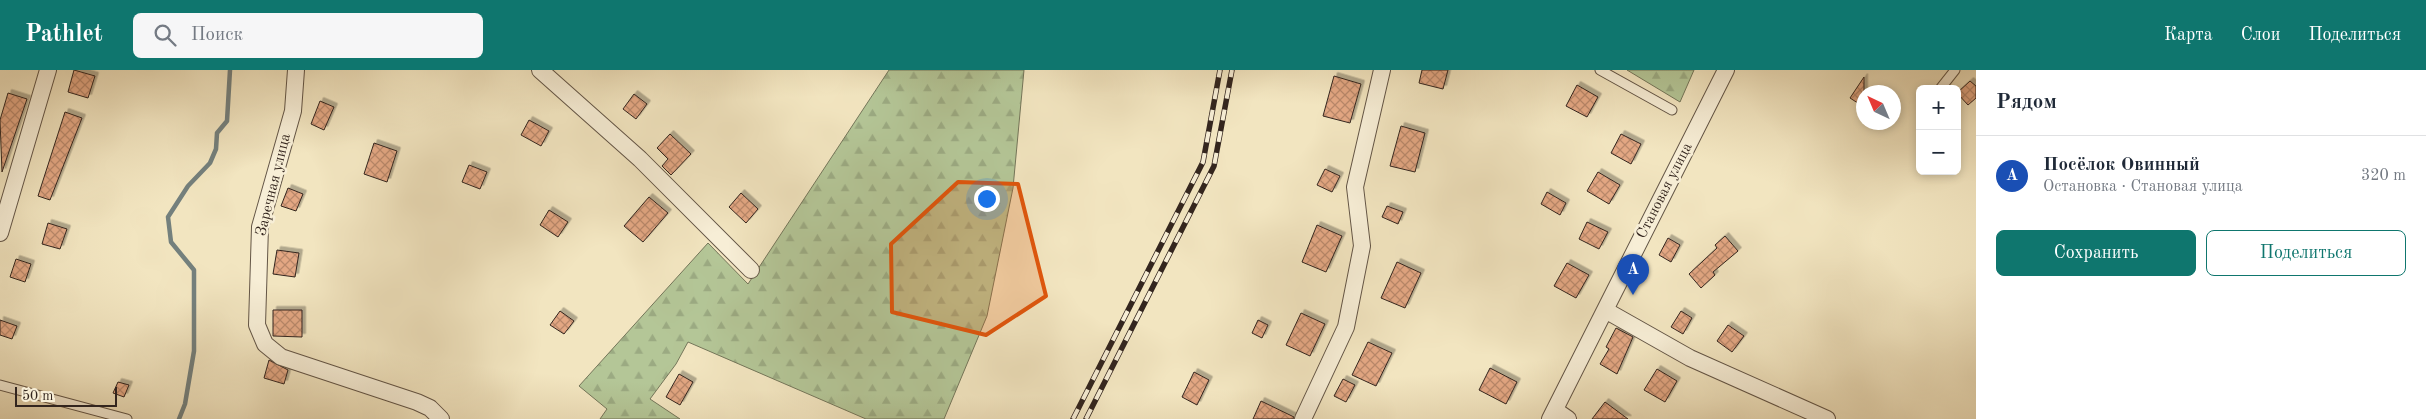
<!DOCTYPE html>
<html lang="ru">
<meta charset="utf-8">
<style>
:root{--surface:#fff;--page:#f6f6f7;--text:#1f2937;--muted:#747a83;--line:#e0e1e3;--accent:#0f766e}
body{margin:0;font-family:"Old Standard TT",serif;background:var(--page);color:var(--text)}
.controls{position:absolute;right:15px;top:15px;display:grid;overflow:hidden;border-radius:8px;box-shadow:0 2px 8px #0003}
.controls button{width:45px;height:45px;display:grid;place-items:center;padding:0;border:0;border-bottom:1px solid var(--line);background:var(--surface);color:var(--text);font:25px sans-serif}
.compass{position:absolute;left:1856px;top:15px;width:45px;height:45px;border-radius:50%;background:var(--surface);box-shadow:0 2px 8px #0003;rotate:316deg}
.scale{position:absolute;left:15px;bottom:12px;width:102px;box-sizing:border-box;padding-left:5px;border:2px solid #33251e;border-top:0;font-size:14px;line-height:18px;white-space:nowrap;color:#33251e;-webkit-text-stroke:4px #f7eed6;paint-order:stroke}
.you{position:absolute;left:986px;top:128px;width:18px;height:18px;margin:-12px;border:4px solid #fff;border-radius:50%;background:#1a73e8;box-shadow:0 0 0 8px #1a73e833}
.badge{display:grid;place-items:center;width:32px;height:32px;border-radius:50%;background:var(--accent);color:#fff;font-size:16px;font-weight:700}
.pin{position:absolute;translate:-50% -41px;filter:drop-shadow(0 1px 2px #0008)}
.pin::after{content:'';position:absolute;top:26px;width:18px;height:15px;background:inherit;clip-path:polygon(0 0,100% 0,50% 100%)}
.list{margin:0;padding:0;list-style:none}
h2{display:flex;justify-content:space-between;align-items:center;height:65px;margin:0;padding:0 20px;font-size:21px}
h2 small{font-size:16px;font-weight:400;color:var(--muted)}
.list li{display:grid;grid-template-columns:32px 1fr auto;gap:15px;align-items:center;box-sizing:border-box;height:80px;padding:0 20px;border-top:1px solid var(--line)}
.list b{display:block;font-size:19px;white-space:nowrap}
.list p{margin:0;font-size:16px;white-space:nowrap;color:var(--muted)}
.list em{font-size:16px;font-style:normal;color:var(--muted)}
.actions{display:flex;gap:10px;padding:15px 20px}
.actions a{flex:1;padding:11px 0;border:1px solid var(--accent);border-radius:8px;text-align:center;font-size:18px;color:var(--accent)}
.actions .main{background:var(--accent);color:#fff}
.icon{flex:none;width:28px;height:28px;fill:none;stroke:currentColor;stroke-width:2;stroke-linecap:round;stroke-linejoin:round}
.map{position:relative;flex:none;width:1976px;height:349px;overflow:hidden}
header{display:flex;align-items:center;gap:30px;box-sizing:border-box;height:70px;padding:0 25px;background:var(--accent);color:#fff}
header strong{font-size:24px}
nav{display:flex;gap:28px;margin-inline-start:auto;font-size:18px}
.search{width:350px;height:45px;background:var(--page);display:flex;align-items:center;gap:12px;box-sizing:border-box;padding:0 18px;border-radius:8px;color:var(--muted);font-size:19px}
main{display:flex}
aside{flex:1;background:var(--surface)}
.map>svg:first-child{display:block}
</style>
<header>
<strong>Pathlet</strong>
<div class="search"><svg class="icon" aria-label="search" viewBox="0 0 24 24"><circle cx="10" cy="10" r="6"/><path d="M15 15l6 6"/></svg>Поиск</div>
<nav><a>Карта</a><a>Слои</a><a>Поделиться</a></nav>
</header>
<main>
<div class="map">
<svg width="1976" height="349" viewBox="0 0 1976 349">
<defs>
<pattern id="forest-firs" width="22" height="20" patternUnits="userSpaceOnUse" patternTransform="scale(1.25)"><rect width="22" height="20" fill="#b4c697"/><path d="M5 1l3.5 6h-7zM16 11l3.5 6h-7z" fill="#9baa82"/></pattern>
<pattern id="building-cross-hatch" width="8" height="8" patternUnits="userSpaceOnUse" patternTransform="scale(1.25)"><rect width="8" height="8" fill="#e3a783"/><path d="M0 0l8 8M0 8l8-8" fill="none" stroke="#b9886b"/></pattern>
<filter id="shadow"><feDropShadow dx="3.5" dy="-3.5" stdDeviation="0" flood-color="#0004"/></filter>
</defs>
<rect width="100%" height="100%" fill="#f2e5c0"/>
<filter id="stains"><feTurbulence type="fractalNoise" baseFrequency=".004" numOctaves="4"/><feColorMatrix values="0 0 0 0 .2 0 0 0 0 .09 0 0 0 0 .02 0 0 0 .5 -.17"/></filter>
<radialGradient id="worn" r=".72"><stop offset=".6" stop-color="#630" stop-opacity="0"/><stop offset="1" stop-color="#630" stop-opacity=".3"/></radialGradient>
<!-- forest -->
<path fill="url(#forest-firs)" stroke="#74765a" d="M889,0H1024L1013,118L987,246L944,349H866L688,272L676,294L650,329L680,349H600L607,339L579,316L708,173L748,214Z
M1627,0H1694L1680,32Z"/>
<g fill="none" stroke-linecap="round" stroke-linejoin="round">
<!-- stream -->
<path stroke="#74807d" stroke-width="4.5" d="M179,349L185,334L194,281V200L171,172L168,147L188,116L210,93L216,79L217,63L227,51L230,0"/>
</g>
<!-- building -->
<path fill="url(#building-cross-hatch)" stroke="#33251e" filter="url(#shadow)" d="M74,0L95,6L88,28L68,22Z
M1422,0H1448L1443,19L1419,13Z
M1334,6L1361,14L1350,53L1323,46Z
M1864,7V37L1850,28Z
M1970,11L1976,16V28L1968,35L1957,23Z
M1577,15L1598,27L1587,47L1566,36Z
M8,23L27,29L2,102L0,50Z
M634,24L647,34L636,49L623,39Z
M320,31L334,37L324,60L311,54Z
M65,42L82,48L50,130L38,126Z
M529,50L549,61L541,76L521,65Z
M1401,56L1425,63L1415,102L1390,96Z
M670,64L691,84L671,105L662,96L668,89L657,78Z
M1621,64L1641,74L1631,94L1611,83Z
M374,73L397,81L387,112L364,104Z
M469,95L487,102L480,119L462,112Z
M1325,99L1340,106L1332,122L1317,115Z
M1598,102L1620,115L1609,134L1587,121Z
M288,118L303,124L296,141L281,136Z
M1547,122L1566,133L1560,145L1541,134Z
M741,123L758,139L746,153L729,137Z
M649,127L668,143L643,172L624,156Z
M1387,136L1403,142L1398,154L1382,147Z
M549,140L568,152L558,167L540,155Z
M1587,152L1608,162L1599,179L1579,169Z
M48,153L67,159L60,179L42,174Z
M1317,155L1342,166L1326,202L1302,192Z
M1725,166L1738,181L1713,202L1715,205L1701,218L1689,204L1717,178L1715,175Z
M1668,168L1680,175L1671,192L1659,185Z
M277,180L299,183L295,207L273,204Z
M16,189L31,194L25,212L10,207Z
M1397,192L1421,203L1405,238L1381,228Z
M1567,193L1589,205L1576,228L1554,216Z
M273,240H302V267L273,266Z
M560,241L574,251L564,264L550,255Z
M1681,241L1692,248L1683,264L1671,257Z
M1301,243L1325,254L1310,286L1286,275Z
M0,250L17,256L12,269L0,265Z
M1258,250L1268,255L1262,268L1252,263Z
M1728,255L1744,266L1732,282L1717,271Z
M1616,258L1633,267L1617,304L1600,294L1609,279L1606,277Z
M1368,272L1392,283L1376,316L1352,305Z
M269,290L288,300L284,314L264,308Z
M1490,298L1517,312L1506,334L1479,320Z
M1657,299L1677,311L1665,332L1644,320Z
M1194,302L1209,310L1197,335L1182,327Z
M679,304L693,312L680,335L666,327Z
M1343,309L1355,315L1346,332L1334,326Z
M118,312L129,315L124,327L113,323Z
M1261,331L1294,347L1293,349H1253Z
M1605,332L1628,349H1592Z"/>
<g fill="none" stroke-linecap="round" stroke-linejoin="round">
<defs>
<path id="lane" d="M1600,0L1672,40
M1940,19L1955,0
M0,315L127,349"/>
<path id="street" d="M296,0L293,41L260,157L257,255L265,274L281,287L417,332L430,338L441,349
M540,0L640,89L751,200
M0,163L48,0
M1605,240L1690,288L1827,349
M1555,340L1568,349
M1303,349L1346,257L1362,176L1355,117L1382,0
M1550,349L1726,0"/>
</defs>
<!-- lane casing -->
<use href="#lane" stroke="#635546" stroke-width="11"/>
<!-- street casing -->
<use href="#street" stroke="#635546" stroke-width="18"/>
<!-- lane -->
<use href="#lane" stroke="#f7eed6" stroke-width="9"/>
<!-- street -->
<use href="#street" stroke="#f7eed6" stroke-width="16"/>
<defs>
<path id="rail" d="M1073,349L1203,92L1220,0
M1086,349L1214,96L1232,0"/>
</defs>
<!-- rail casing -->
<use href="#rail" stroke="#33251e" stroke-width="5.5"/>
<!-- rail -->
<use href="#rail" stroke="#f7eed6" stroke-width="4" stroke-dasharray="11" stroke-linecap="butt"/>
</g>
<!-- marked area -->
<path fill="#df560d" fill-opacity="0.2" stroke="#df560d" stroke-width="4" stroke-linejoin="round" d="M958,112L1018,114L1046,226L986,265L892,242L891,174Z"/>
<g text-anchor="middle" dominant-baseline="central" stroke-width="5" stroke-linejoin="round" paint-order="stroke">
<!-- street labels -->
<g font-size="15" fill="#33251e" stroke="#f7eed6">
<text transform="translate(274 115) rotate(-76)">Заречная улица</text>
<text transform="translate(1665 121) rotate(-63)">Становая улица</text>
</g>
</g>
<rect width="100%" height="100%" filter="url(#stains)"/>
<rect width="100%" height="100%" fill="url(#worn)"/>
</svg>
<div class="controls">
<button>+</button>
<button>−</button>
</div>
<svg class="compass" viewBox="-18 -18 36 36"><path d="M0-13l5 13h-10z" fill="#e53935"/><path d="M0 13l5-13h-10z" fill="#747a83"/></svg>
<div class="scale">50 m</div>
<div class="you"></div>
<div class="pin badge" style="left:1633px;top:225px;background:#1a4fb4">A</div>
</div>
<aside>
<h2>Рядом<small></small></h2>
<ul class="list">
<li><span class="badge" style="background:#1a4fb4">A</span><div><b>Посёлок Овинный</b><p>Остановка · Становая улица</p></div><em>320 m</em></li>
</ul>
<div class="actions"><a class="main">Сохранить</a><a>Поделиться</a></div>
</aside>
</main>
